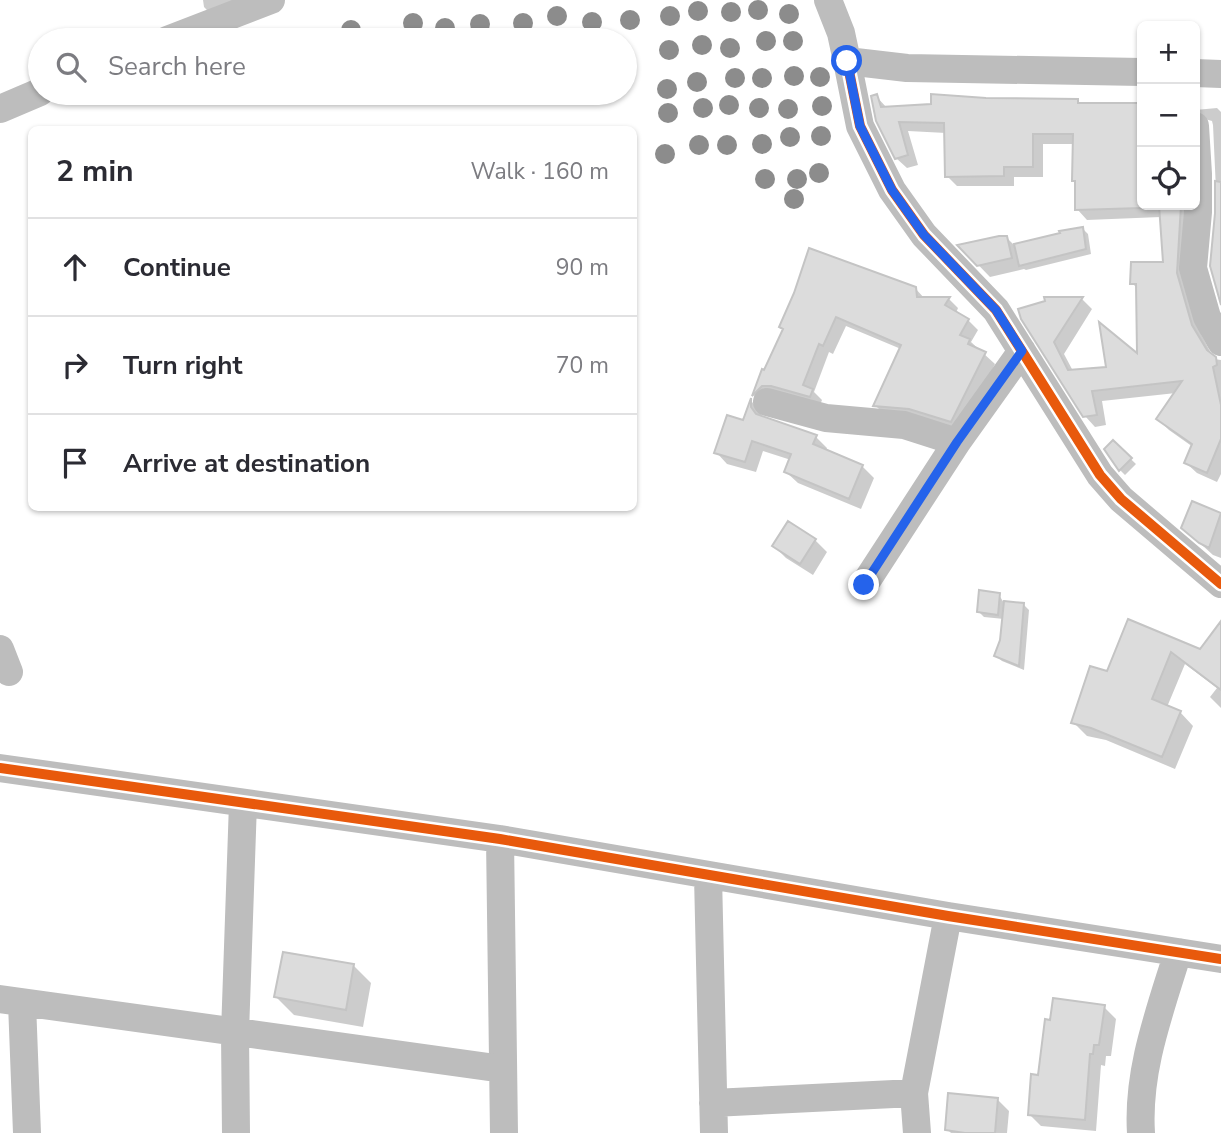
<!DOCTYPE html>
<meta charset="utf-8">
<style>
:root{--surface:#fff;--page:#f7f7f7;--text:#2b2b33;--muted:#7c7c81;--line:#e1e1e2}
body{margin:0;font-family:"Nunito Sans",sans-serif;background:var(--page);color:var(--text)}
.controls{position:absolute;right:21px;top:21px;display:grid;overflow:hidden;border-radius:10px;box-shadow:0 2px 5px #0004}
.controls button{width:63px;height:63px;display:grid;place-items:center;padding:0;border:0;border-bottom:2px solid var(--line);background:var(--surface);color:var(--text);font:35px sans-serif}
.stop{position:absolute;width:21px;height:21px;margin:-16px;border:5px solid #2563eb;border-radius:50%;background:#fff}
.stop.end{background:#2563eb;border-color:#fff;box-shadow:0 2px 7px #0008}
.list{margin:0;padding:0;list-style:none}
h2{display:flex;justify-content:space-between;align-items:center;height:91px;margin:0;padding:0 28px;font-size:30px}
h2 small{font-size:23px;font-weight:400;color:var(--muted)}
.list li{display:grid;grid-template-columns:46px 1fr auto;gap:21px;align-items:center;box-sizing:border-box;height:98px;padding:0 28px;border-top:2px solid var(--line)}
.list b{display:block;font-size:26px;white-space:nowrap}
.list em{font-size:23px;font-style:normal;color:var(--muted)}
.icon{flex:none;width:38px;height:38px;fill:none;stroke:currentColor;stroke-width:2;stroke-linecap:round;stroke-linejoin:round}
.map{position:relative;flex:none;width:1221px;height:1133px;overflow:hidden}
.search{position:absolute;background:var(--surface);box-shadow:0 2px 5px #0004;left:28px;top:28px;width:609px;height:77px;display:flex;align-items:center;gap:18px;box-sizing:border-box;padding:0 24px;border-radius:38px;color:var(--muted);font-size:26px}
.panel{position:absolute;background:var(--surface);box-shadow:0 2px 5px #0004;left:28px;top:126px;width:609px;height:385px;border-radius:10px}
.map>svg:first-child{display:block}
</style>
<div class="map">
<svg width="1221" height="1133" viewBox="0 0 1221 1133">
<rect width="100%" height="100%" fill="#fff"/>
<!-- shadow -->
<path fill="#0003" d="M203,0H263L215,18L204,7Z
M876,96L887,108L986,100H1077L1082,105L1142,104V205H1191L1201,334L1214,359L1221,360V474L1217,482L1197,473L1186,463L1193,447L1169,430L1158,419L1176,393L1102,401L1106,425L1095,427L1085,416L1023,318L1047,302L1046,299H1082L1092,309L1064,354L1073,371L1108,369L1139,356L1138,289L1132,283L1165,264L1161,217L1087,220L1077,209L1074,144H1043V177H1014V186H957L947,176L946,133L908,131L918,165L907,168L896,158Z
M1217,108L1221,112V299L1213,125L1212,121L1205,119L1195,124V110Z
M1082,228L1088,234L1091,254L1026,270L1024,269L990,277L960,246L1007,238L1014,245Z
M915,288L925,299H949L958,308L956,313L968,320L978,330L971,342L995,364L961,431L885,415L875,405L901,349L846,326L833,354L829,352L814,392L822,400L820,405L762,404L754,396L763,372L765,373L785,330Z
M752,402L761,412L762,418L816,437L827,448L826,451L862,466L874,478L861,509L798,483L786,472L791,460L763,451L756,472L727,464L716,452L744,422Z
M1113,442L1136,464L1125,475L1120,470Z
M1192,504L1221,515V558L1213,555L1183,528Z
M815,540L827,552L813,575L786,558L774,546Z
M999,595L1004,603L1024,605L1029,610L1024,670L1002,661L996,656L1002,641L1004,619L984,617L979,612Z
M1129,621L1201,651L1221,631V708L1210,697L1217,688L1185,664L1167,707L1180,712L1193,726L1175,769L1106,740L1087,736L1073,722L1108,673Z
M353,965L371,983L363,1027L294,1015L276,997Z
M1104,1007L1116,1019L1111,1056H1106L1105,1066L1101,1065L1096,1131L1041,1126L1029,1114L1051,1022Z
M997,1099L1009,1111L1007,1133H951L947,1129Z"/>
<!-- building -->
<path fill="#dcdcdc" stroke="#c4c4c4" stroke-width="2" d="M877,94L881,107L931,104V94L986,98L1078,99V103H1142V208L1075,210V181H1072L1073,134H1033V167H1004V176L945,177L944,123L899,122L908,155L895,159L876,121L871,96Z
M1215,181L1221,182V305L1210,266L1215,213Z
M1159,205H1181L1177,273L1192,325L1207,350L1216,357L1217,365L1213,367L1221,405V439L1207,473L1184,463L1192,444L1156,419L1182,381L1092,391L1097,415L1083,417L1021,319L1018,309L1045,301L1044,297H1083L1054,342L1068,370L1106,367L1099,322L1137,353L1136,284H1130L1131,262H1163Z
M1083,227L1086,249L1019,266L1014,244L1060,233L1059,231Z
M999,236H1007L1012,258L977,266L957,245Z
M809,248L916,287L917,297H950L945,305L969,319L960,335L970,339L968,344L986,352L951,422L909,409L873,406L901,345L836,317L823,346L819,344L803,385L813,389L810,397L771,386H762L752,396L762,369L764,370L783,329L779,327L794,293Z
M751,398V407L756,414L817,435L813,444L863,465L849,499L784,472L791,454L752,441L745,462L714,453L727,415L743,420Z
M1113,440L1132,458L1119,471L1104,449Z
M1192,501L1221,513L1209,548L1199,543L1181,528Z
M788,521L816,539L800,564L772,546Z
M979,590L1000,593L998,615L977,612Z
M1004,601L1024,603L1019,666L994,656L1000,640Z
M1128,619L1200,649L1221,621V690L1171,652L1152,699L1181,711L1162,757L1091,728L1071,723L1090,666L1107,671Z
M283,952L354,964L346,1010L274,997Z
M1053,998L1105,1005L1099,1045H1094L1093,1054H1090L1085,1120L1028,1115L1031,1074L1038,1075L1045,1019L1050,1020Z
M948,1093L998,1098L995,1133H965L945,1130Z"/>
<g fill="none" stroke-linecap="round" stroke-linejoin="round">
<!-- street -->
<path stroke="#bdbdbd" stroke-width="28" d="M828,0L841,33L847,61L907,68L1142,72
M167,40L271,0
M847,61L860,126L892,190L924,235L996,310L1100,475L1121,499L1221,584
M1195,73L1221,74
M0,109L40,92
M1195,126L1198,174V212L1193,268L1207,317L1221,342
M767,402L826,418L904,425L957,442
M864,585L957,442L1022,351
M0,649L9,672
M0,768L500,839L948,916L1221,959
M500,839L504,1133
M708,876L714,1133
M0,999L503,1069
M22,1003L27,1133
M713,1103L914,1093
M236,1133L235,1033L243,803
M917,1133L914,1093L948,916
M1141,1133C1137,1070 1160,1011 1178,952"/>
<defs>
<path id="cycleway" d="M847,61L860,126L892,190L924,235L996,310L1100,475L1121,499L1221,584
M0,768L500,839L948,916L1221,959"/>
</defs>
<!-- cycleway casing -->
<use href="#cycleway" stroke="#fff" stroke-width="15"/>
<!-- cycleway -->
<use href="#cycleway" stroke="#e8590c" stroke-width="10"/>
</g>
<!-- trees -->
<g fill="#8c8c8c">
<circle cx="758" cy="10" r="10"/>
<circle cx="698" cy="11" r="10"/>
<circle cx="731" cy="12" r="10"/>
<circle cx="789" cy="14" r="10"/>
<circle cx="557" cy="16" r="10"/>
<circle cx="670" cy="16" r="10"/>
<circle cx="630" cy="20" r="10"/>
<circle cx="592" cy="22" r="10"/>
<circle cx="413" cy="23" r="10"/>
<circle cx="523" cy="23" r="10"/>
<circle cx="480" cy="24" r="10"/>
<circle cx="445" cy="28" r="10"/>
<circle cx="351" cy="30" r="10"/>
<circle cx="766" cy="41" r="10"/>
<circle cx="793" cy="41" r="10"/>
<circle cx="702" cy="45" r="10"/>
<circle cx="730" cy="48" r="10"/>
<circle cx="669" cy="50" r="10"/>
<circle cx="794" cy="76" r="10"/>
<circle cx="820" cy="77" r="10"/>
<circle cx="735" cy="78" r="10"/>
<circle cx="762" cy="78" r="10"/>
<circle cx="697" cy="82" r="10"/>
<circle cx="667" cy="89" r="10"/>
<circle cx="729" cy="105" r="10"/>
<circle cx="822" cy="106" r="10"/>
<circle cx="703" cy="108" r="10"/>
<circle cx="759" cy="108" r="10"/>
<circle cx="788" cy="109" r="10"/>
<circle cx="668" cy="113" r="10"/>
<circle cx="821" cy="136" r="10"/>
<circle cx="790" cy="137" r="10"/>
<circle cx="762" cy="144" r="10"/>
<circle cx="699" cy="145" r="10"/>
<circle cx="727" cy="145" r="10"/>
<circle cx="665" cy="154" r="10"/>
<circle cx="819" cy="173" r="10"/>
<circle cx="765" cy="179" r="10"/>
<circle cx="797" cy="179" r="10"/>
<circle cx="794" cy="199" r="10"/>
</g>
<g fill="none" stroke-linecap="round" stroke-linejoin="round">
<!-- route -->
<path stroke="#2563eb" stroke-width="9" d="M847,61L860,126L892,190L924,235L996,310L1022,351L957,442L864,585"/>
</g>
</svg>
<div class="controls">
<button>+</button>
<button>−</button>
<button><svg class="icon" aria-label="locate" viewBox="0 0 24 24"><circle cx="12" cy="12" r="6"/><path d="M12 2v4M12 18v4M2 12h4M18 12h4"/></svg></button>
</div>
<div class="stop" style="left:847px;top:61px"></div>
<div class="stop end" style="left:864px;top:585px"></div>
<div class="search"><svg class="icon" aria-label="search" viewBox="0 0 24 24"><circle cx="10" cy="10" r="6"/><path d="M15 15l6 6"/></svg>Search here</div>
<section class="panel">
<h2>2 min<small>Walk · 160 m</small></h2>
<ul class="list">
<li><svg class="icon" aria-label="ahead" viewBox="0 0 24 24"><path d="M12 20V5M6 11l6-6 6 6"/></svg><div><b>Continue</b></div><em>90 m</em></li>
<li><svg class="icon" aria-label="right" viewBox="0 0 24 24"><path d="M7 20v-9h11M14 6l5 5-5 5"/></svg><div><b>Turn right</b></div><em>70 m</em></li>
<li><svg class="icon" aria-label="arrive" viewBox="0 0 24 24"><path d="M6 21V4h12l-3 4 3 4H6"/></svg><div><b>Arrive at destination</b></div></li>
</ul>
</section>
</div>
